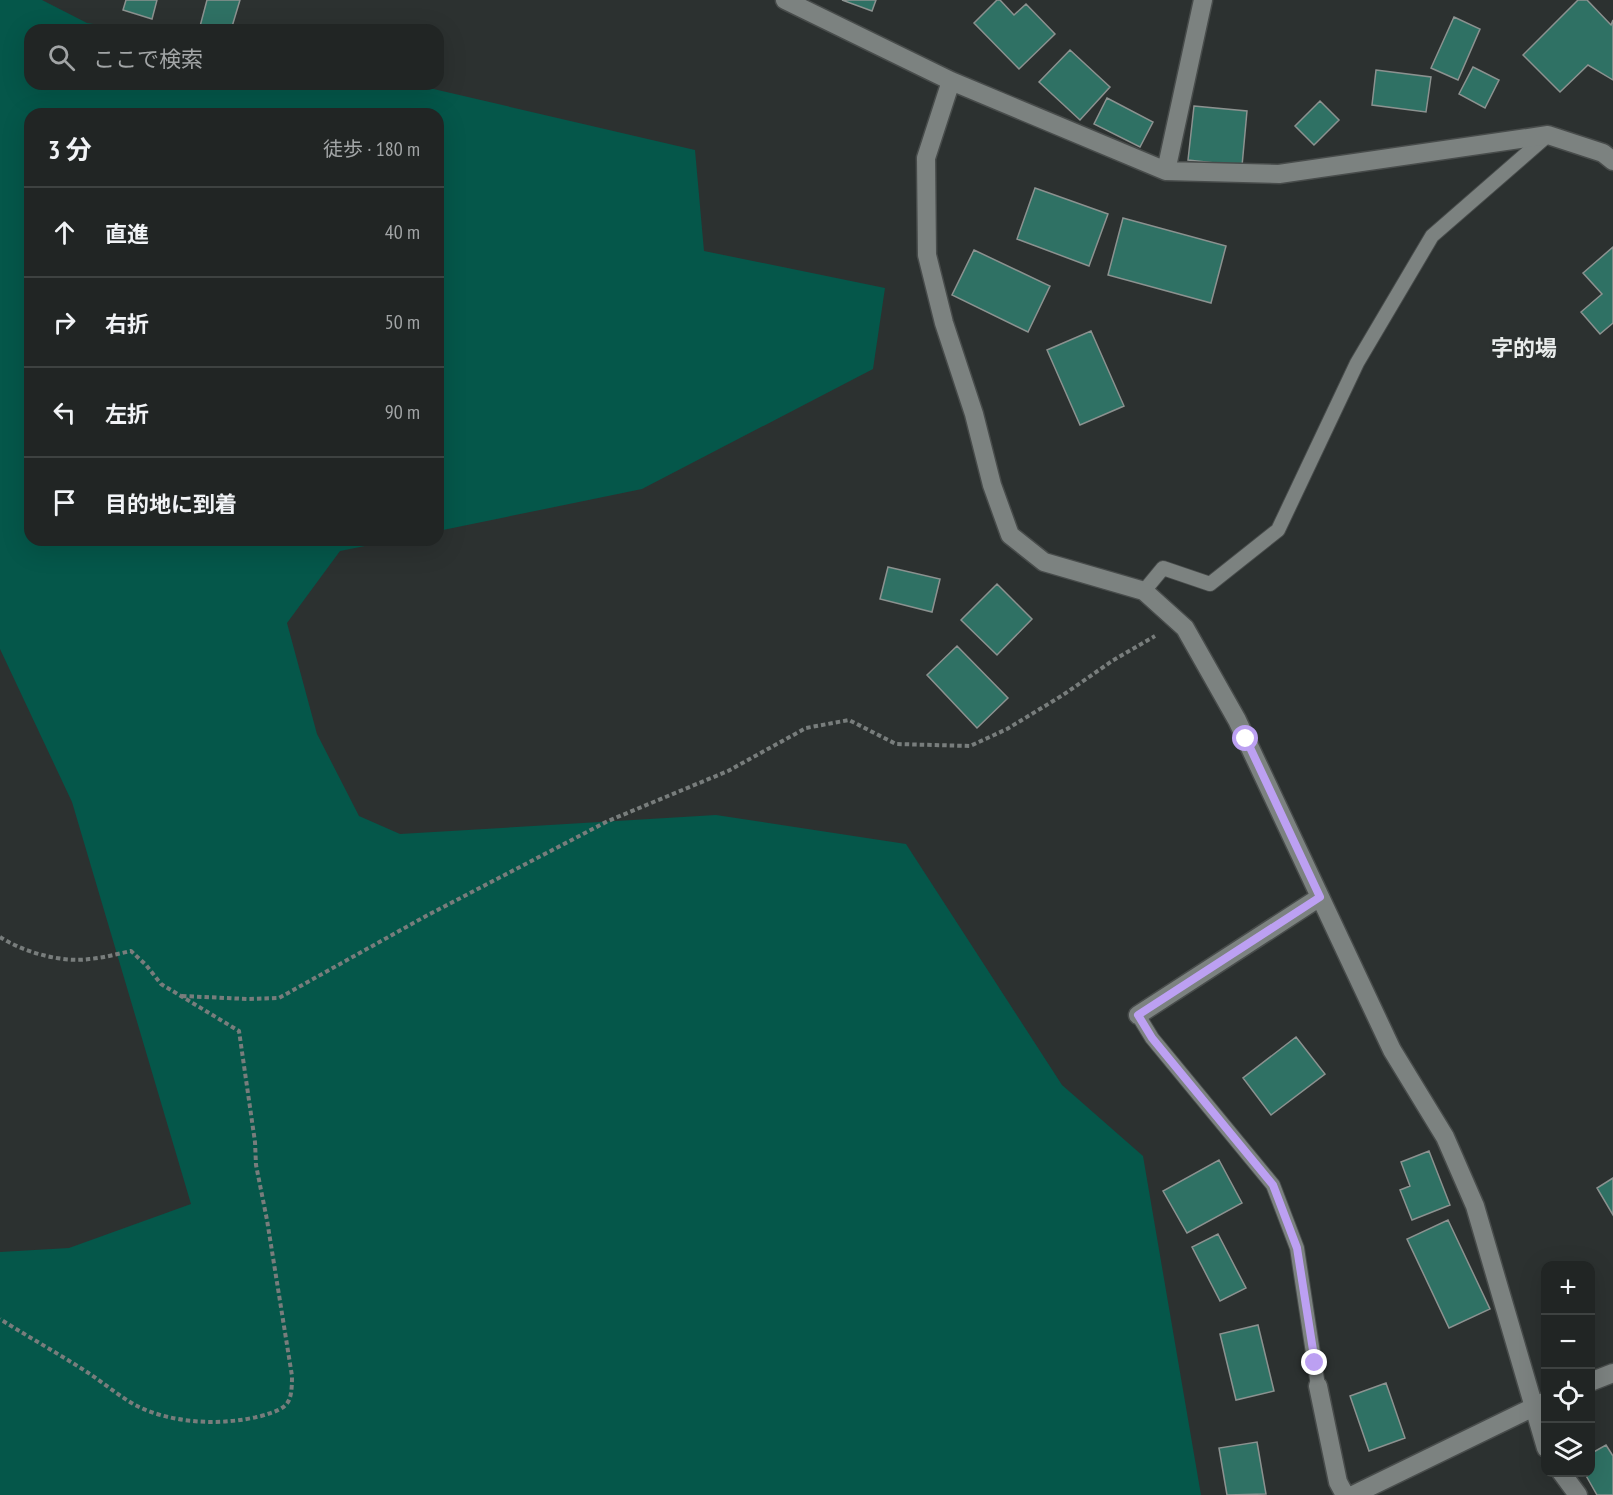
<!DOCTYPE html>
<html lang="ja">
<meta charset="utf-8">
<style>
:root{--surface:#212524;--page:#2d3131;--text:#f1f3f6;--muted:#a2a5a6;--line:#3e4241}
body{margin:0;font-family:"PT Sans Narrow","Noto Sans JP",sans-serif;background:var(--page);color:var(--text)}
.controls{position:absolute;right:18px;bottom:18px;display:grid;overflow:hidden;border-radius:12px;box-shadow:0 6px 24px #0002}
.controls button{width:54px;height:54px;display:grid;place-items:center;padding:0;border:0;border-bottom:2px solid var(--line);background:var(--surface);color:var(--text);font:30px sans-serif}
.stop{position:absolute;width:18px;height:18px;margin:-14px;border:4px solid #bca0f2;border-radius:50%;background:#fff}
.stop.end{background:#bca0f2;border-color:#fff;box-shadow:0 2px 6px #0008}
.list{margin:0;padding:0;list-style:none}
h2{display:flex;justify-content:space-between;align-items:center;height:78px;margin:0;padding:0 24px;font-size:26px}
h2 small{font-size:20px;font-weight:400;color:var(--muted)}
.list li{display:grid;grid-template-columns:39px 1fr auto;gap:18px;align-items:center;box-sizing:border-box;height:90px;padding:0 24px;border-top:2px solid var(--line)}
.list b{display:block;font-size:22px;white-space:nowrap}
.list em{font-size:20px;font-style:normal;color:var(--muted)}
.icon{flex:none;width:33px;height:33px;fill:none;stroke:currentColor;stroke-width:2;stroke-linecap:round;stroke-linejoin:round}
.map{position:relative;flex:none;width:1613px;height:1495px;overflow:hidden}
.search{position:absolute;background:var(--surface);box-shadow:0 6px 24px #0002;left:24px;top:24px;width:420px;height:66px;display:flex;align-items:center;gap:15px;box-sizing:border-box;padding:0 21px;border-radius:18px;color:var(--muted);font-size:22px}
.panel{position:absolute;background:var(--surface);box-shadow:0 6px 24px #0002;left:24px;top:108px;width:420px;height:438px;border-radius:18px}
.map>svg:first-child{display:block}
</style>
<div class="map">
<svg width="1613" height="1495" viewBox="0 0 1613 1495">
<rect width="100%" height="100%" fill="#2c3130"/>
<!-- green -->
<path fill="#05574a" d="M0,0H42L87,23L133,30H30V84H412L695,150L704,251L885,288L873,369L642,489L438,531V114H30V540H395L340,551L287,623L317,734L359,816L400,834L716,815L906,844L1062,1085L1143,1156L1201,1495H0V1252L69,1248L191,1204L72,802L0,649Z"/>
<!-- building -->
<path fill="#2f7164" stroke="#8c9290" stroke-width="1.5" d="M126,0H157L152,19L123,10Z
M207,0H240L231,30H199Z
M842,0H876L872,11Z
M997,0H1000L1014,15L1026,4L1055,34L1019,69L974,23Z
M1578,0H1587L1611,25L1613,20V80L1588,65L1560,92L1523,55Z
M1454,17L1480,29L1458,80L1431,68Z
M1070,50L1110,87L1080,120L1039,82Z
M1473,67L1499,80L1485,108L1459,94Z
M1376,70L1431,77L1426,112L1372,105Z
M1107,98L1153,122L1140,147L1094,124Z
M1320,101L1339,120L1314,145L1295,126Z
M1194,106L1247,111L1242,166L1188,160Z
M1035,188L1108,214L1089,266L1017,239Z
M1123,218L1226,246L1211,303L1108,275Z
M1613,247V323L1600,334L1581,312L1602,294L1583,273Z
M974,250L1050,286L1028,332L952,295Z
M1091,331L1124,406L1080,425L1047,350Z
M888,567L940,579L932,612L880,599Z
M997,584L1032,619L997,655L961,620Z
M957,646L1008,698L977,728L927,675Z
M1296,1037L1325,1074L1271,1115L1243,1078Z
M1429,1151L1450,1205L1412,1220L1400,1190L1410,1186L1401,1162Z
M1219,1160L1242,1203L1187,1233L1163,1191Z
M1613,1178V1215L1597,1188Z
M1448,1220L1490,1309L1449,1328L1407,1239Z
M1218,1234L1246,1288L1220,1301L1192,1247Z
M1258,1325L1274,1391L1236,1400L1220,1334Z
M1386,1383L1405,1438L1369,1451L1350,1396Z
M1257,1442L1266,1494L1227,1495L1219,1448Z
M1606,1445L1613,1456V1495H1597L1584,1472H1590V1454Z"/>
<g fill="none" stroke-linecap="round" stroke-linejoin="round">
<defs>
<path id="lane" d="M1144,591L1163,568L1210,584L1278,530L1357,363L1432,236L1548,135
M1138,1015L1152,1038L1273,1185L1297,1248L1318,1386"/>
<path id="street" d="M785,0L951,81L1166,171L1279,174L1548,135L1603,153L1613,161
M951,81L926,158L927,255L944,323L974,414L992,485L1010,535L1044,562L1144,591L1185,628L1237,720L1392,1050L1445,1137L1475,1206L1546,1448
M1166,171L1203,0
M1138,1015L1320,897
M1590,1382L1613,1373
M1318,1386L1338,1482L1345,1495
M1561,1472L1578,1495
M1353,1495L1546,1401"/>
</defs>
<!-- lane casing -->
<use href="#lane" stroke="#484c4b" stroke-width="16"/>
<!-- street casing -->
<use href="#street" stroke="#484c4b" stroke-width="21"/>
<!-- path -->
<path stroke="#787d7c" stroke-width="4" stroke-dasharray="4.5 3" stroke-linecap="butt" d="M0,937C23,952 62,963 89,959C103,958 117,954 131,951L146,965L161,984L239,1031L255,1142L256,1165L267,1220L292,1376C292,1405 288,1408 261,1416C221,1426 172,1424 135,1405C119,1396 105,1384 90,1374C61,1355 30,1338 0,1319
M182,996L248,999L279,998L426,916L608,821L728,771L806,728L849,720L896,744L970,746L1007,729L1063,695L1112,661L1155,636"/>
<!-- lane -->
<use href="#lane" stroke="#7c8280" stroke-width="14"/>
<!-- street -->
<use href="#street" stroke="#7c8280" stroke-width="18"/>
</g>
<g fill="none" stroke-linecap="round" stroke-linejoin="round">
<!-- route -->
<path stroke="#bca0f2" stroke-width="8" d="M1246,739L1320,897L1138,1015L1152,1038L1273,1185L1297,1248L1315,1363"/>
</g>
<g text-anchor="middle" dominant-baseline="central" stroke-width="6" stroke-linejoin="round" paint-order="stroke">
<!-- neighbourhood labels -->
<g font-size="22" font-weight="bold" fill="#e9eceb" stroke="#2c3130">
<text x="1524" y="348">字的場</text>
</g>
</g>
</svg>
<div class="controls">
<button>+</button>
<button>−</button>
<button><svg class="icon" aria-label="locate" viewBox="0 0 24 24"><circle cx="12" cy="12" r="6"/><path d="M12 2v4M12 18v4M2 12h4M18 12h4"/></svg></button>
<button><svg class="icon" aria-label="layers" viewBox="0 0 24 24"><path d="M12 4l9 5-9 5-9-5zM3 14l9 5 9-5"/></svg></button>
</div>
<div class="stop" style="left:1246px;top:739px"></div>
<div class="stop end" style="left:1315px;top:1363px"></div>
<div class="search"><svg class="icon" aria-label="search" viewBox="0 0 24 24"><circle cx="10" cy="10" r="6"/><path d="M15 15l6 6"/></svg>ここで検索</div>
<section class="panel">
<h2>3 分<small>徒歩 · 180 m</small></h2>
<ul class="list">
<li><svg class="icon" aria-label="ahead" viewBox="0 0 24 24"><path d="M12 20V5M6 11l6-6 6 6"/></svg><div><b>直進</b></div><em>40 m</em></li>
<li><svg class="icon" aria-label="right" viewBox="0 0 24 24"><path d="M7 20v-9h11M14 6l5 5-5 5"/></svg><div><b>右折</b></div><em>50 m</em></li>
<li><svg class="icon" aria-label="left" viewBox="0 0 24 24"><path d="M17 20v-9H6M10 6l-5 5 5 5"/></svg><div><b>左折</b></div><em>90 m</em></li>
<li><svg class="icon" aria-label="arrive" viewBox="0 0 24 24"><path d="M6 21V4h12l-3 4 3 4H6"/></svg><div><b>目的地に到着</b></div></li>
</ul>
</section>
</div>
